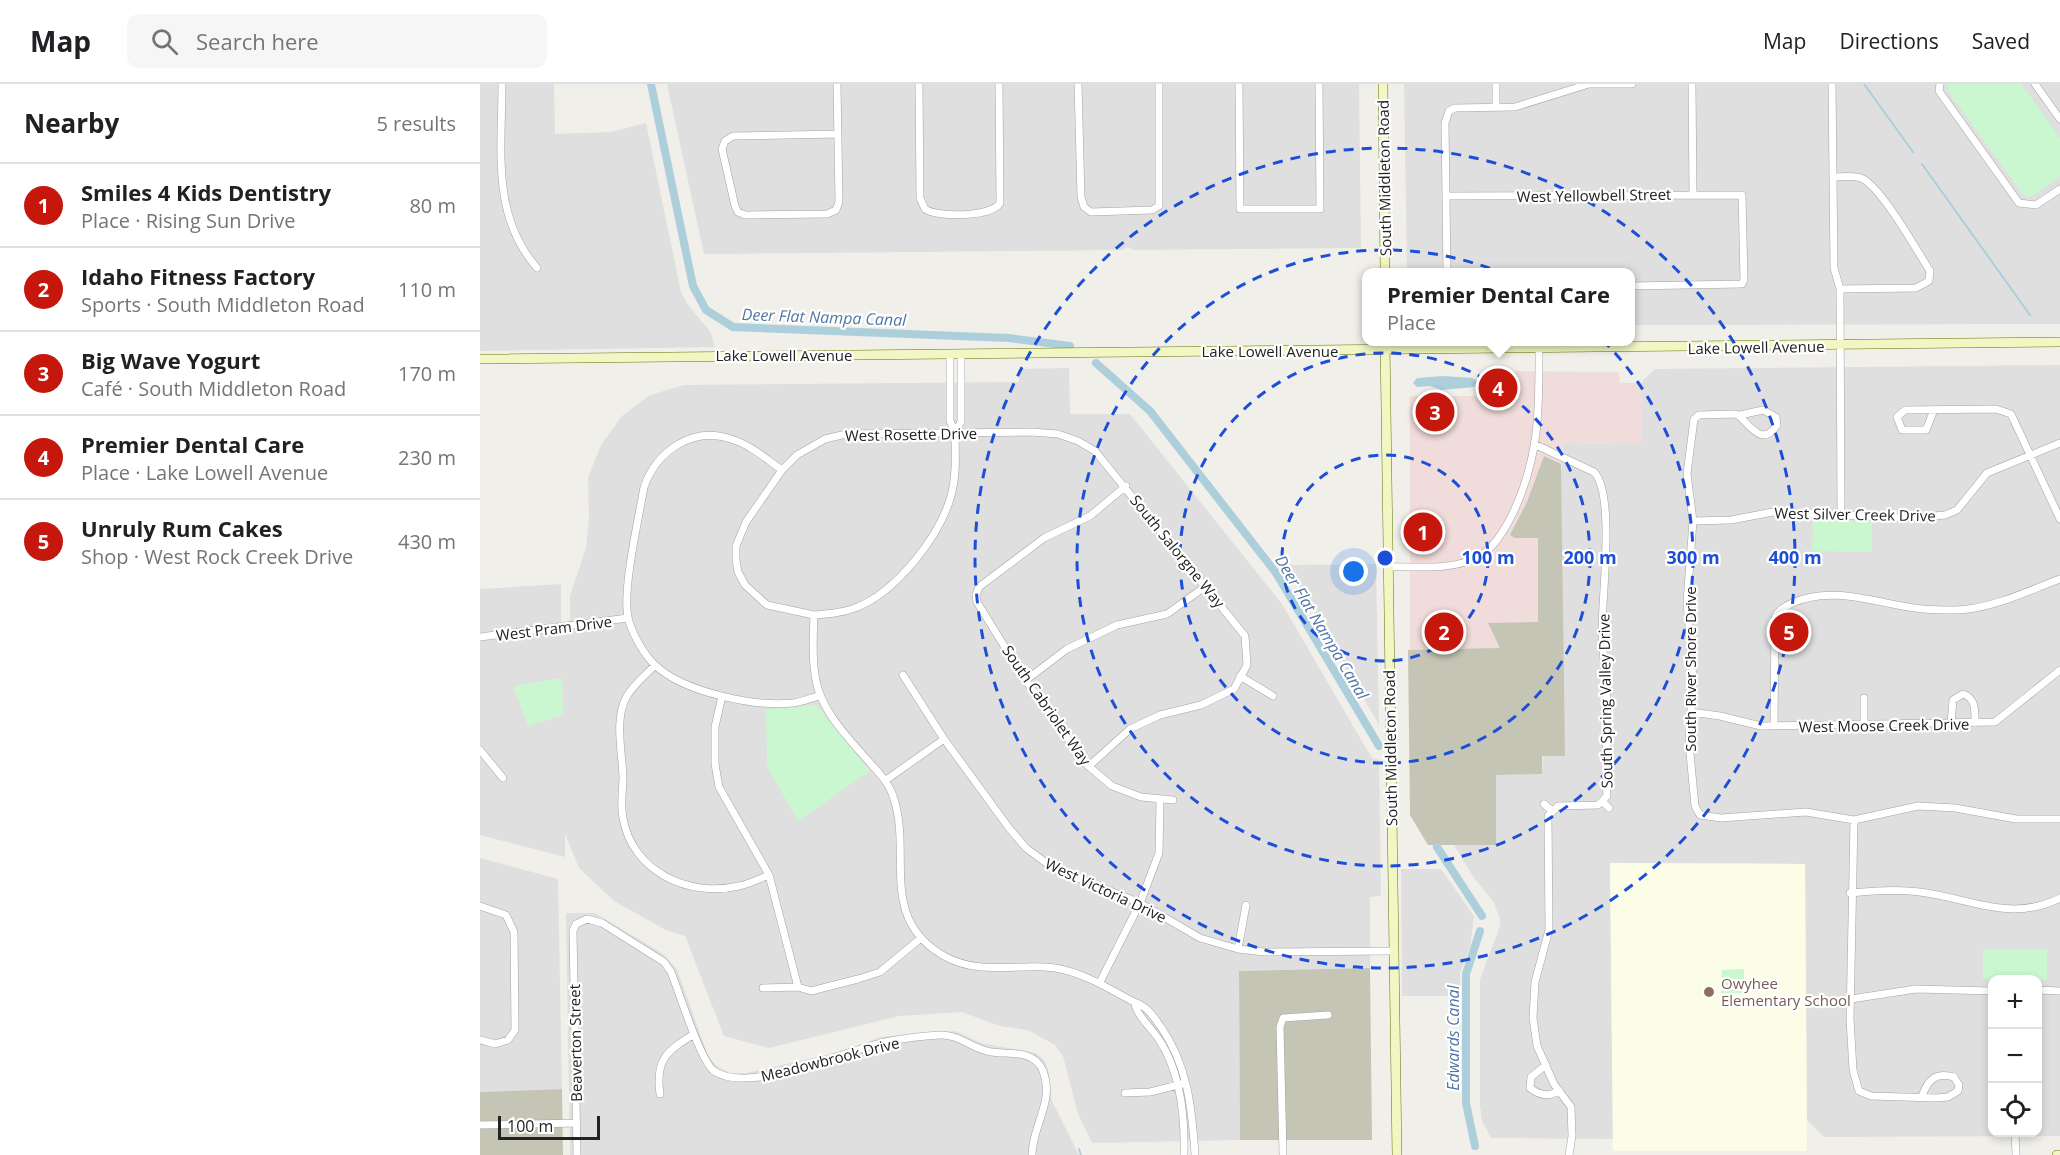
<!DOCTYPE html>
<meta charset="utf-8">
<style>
:root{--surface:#fff;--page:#f6f6f6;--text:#202124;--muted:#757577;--line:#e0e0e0;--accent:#c6170d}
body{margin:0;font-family:"Open Sans",sans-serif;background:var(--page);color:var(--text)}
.controls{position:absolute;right:18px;bottom:18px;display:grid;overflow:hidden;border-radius:12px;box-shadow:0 3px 9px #0003}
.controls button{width:54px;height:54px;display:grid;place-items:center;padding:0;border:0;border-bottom:2px solid var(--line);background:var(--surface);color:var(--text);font:30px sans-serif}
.scale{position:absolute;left:18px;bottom:15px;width:102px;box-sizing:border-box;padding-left:6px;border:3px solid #222;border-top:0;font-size:16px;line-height:21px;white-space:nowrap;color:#222;-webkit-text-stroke:4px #fff;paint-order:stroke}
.you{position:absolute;left:874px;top:488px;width:21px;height:21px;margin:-15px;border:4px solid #fff;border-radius:50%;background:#1a73e8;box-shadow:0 0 0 9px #1a73e833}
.badge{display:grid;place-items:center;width:39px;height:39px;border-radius:50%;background:var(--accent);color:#fff;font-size:20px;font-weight:700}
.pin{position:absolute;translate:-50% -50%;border:3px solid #fff;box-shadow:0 2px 6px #0006}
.popup{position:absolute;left:882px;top:184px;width:273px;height:78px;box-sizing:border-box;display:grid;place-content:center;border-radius:12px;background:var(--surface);filter:drop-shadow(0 2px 4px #0005);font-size:20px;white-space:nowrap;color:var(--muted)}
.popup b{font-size:22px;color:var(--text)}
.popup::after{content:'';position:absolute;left:50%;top:100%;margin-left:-12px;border:12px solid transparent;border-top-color:var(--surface)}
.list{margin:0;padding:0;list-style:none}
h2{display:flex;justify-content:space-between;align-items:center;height:78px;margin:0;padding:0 24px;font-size:26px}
h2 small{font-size:20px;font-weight:400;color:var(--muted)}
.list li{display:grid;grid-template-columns:39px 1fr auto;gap:18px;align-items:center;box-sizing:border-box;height:84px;padding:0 24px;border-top:2px solid var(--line)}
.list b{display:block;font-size:22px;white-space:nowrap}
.list p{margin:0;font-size:20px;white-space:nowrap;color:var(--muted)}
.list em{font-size:20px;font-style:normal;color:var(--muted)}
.icon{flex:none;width:33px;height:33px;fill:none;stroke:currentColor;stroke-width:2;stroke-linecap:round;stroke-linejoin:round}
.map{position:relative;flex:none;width:1580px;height:1071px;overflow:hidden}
header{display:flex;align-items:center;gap:36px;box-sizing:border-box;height:84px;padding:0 30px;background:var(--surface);border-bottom:2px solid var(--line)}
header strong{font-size:28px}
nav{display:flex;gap:33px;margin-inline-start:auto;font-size:21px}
.search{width:420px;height:54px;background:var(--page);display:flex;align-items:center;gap:15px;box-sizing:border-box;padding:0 21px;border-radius:12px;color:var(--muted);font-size:22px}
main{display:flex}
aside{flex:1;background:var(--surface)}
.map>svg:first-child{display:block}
</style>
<header>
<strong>Map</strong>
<div class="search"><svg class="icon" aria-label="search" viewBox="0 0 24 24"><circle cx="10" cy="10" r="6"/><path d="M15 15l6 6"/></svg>Search here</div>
<nav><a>Map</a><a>Directions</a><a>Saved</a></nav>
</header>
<main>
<aside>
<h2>Nearby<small>5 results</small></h2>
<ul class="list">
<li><span class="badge">1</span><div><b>Smiles 4 Kids Dentistry</b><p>Place · Rising Sun Drive</p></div><em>80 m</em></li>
<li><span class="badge">2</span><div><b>Idaho Fitness Factory</b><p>Sports · South Middleton Road</p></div><em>110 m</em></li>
<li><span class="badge">3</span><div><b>Big Wave Yogurt</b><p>Café · South Middleton Road</p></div><em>170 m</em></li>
<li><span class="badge">4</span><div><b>Premier Dental Care</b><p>Place · Lake Lowell Avenue</p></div><em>230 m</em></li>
<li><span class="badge">5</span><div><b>Unruly Rum Cakes</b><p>Shop · West Rock Creek Drive</p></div><em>430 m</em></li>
</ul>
</aside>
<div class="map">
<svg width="1580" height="1071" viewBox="0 0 1580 1071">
<rect width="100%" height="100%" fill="#f1efe9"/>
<!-- residential -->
<path fill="#dfdfdf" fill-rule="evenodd" d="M0,0H74L75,50L131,48L166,39L201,208L207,219L231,249L235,263L0,267Z
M187,0H879L881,164L653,166L648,163L642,166L224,170Z
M924,0H1580V240L1150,241V188H927Z
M1580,281V1052L1344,1053L1327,1036L1325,780L1130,779L1133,1055L1011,1054L1002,1037L1000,1022V895L1020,842V834L1013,817L994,794L974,761H1016L1015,691L1062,690L1083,360L1162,359L1161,299L1175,285ZM1512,896H1558V1048H1512Z
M589,284L590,330H650L802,520L883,659L893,675H899L901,812L890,813V884L759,887L760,1056L612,1059L598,1030L583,972L575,961L548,946L520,942L482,928L419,932L289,964L244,952L205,852L186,846L134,817L99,784L85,750V773L0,751V505L81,500V545L90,535V512L106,464L109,434L108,394L121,361L142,332L170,311L204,301L539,298V285Z
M896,480L899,641L807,481Z
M0,774L78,795L82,1005L0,1008Z
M921,785H961L994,832L990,863L980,889V912H922Z
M86,829H115L182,869L197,885L228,972L238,983L251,989H267L371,965L400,953L476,947L501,959L556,969L565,977L569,989L572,1017L599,1071H90Z"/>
<!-- commercial -->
<path fill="#f0dcda" d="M1001,287L1139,288L1140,299H1161L1162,359L1083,360L1081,380L1085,672H1062V690L1016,691V761H948L930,731V312H1001Z"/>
<!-- education -->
<path fill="#fcfde6" d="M1130,779L1325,780L1327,1067H1133Z"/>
<!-- construction -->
<path fill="#c5c5b5" d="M1064,372L1081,380L1085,672H1062V690L1016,691V761H948L930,731L928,566L1020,564L1008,539L1058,538V454H1035L1030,451L1047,418Z
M890,884L892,1056H760L759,887Z
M82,1005L83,1071H0V1008Z"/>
<!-- park -->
<path fill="#caf7d0" d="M1468,0H1541L1580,54V92L1551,113L1543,111L1468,7Z
M1333,437L1392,438V468L1332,467Z
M82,594L83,631L48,642L33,602Z
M336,621L390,687L318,737L287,682L286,625Z
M1503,865H1567V896L1503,895Z
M1264,885V909H1241L1242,886Z"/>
<!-- water -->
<path fill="#adcedb" d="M963,292L992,294L997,297L994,303L962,306L950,302L937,303L933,299L937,294Z"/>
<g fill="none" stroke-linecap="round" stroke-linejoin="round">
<!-- stream -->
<path stroke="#adcedb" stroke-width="2" d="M1384,0L1433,68
M1442,80L1550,231
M599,1065L601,1071"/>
<!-- canal -->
<path stroke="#adcedb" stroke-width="8" d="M171,0L213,202L226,226L253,243L529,254L590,262
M616,279L670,327L796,489L899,662
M957,763L1002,832
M995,1062L986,1019V890L1000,847"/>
<defs>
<path id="street" d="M22,0C22,65 11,131 57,184
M357,0L359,118L356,126L347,130L265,131L258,128L255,122L242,65L245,57L253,52L358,50
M439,0L440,114L445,125C457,134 512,133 520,119L519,0
M598,0L601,113L604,123L611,128L672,126L679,122V0
M759,0L760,125H840L839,0
M1016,0V24
M1212,0L1213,110
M1352,0L1354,184L1360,205L1361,430
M1460,0L1459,7L1539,119L1556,121L1580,105
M1555,0L1580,35
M1353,93C1362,93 1373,91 1381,94C1401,102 1437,167 1450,187L1449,197L1436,204L1360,205
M966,112L1262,111L1264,196L1262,200L1150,202
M967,188L965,39L969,27L975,24L1035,23L1109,0H1152
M470,271V337L475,348L481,338V271
M1454,326L1446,346H1422L1417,333L1425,326L1516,325L1531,330L1580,435
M1260,331L1283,326L1296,333L1297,341C1281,366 1267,336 1256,330L1219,331L1214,335L1207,390L1213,437L1207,518L1213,595L1209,659L1215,722L1220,731L1241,734L1326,728L1374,736L1438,722L1475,724L1536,735H1580
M475,348C475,368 477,388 472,408C462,450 417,508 375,524C362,529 348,530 334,531C331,604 334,616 383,671C395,685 409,697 414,715C432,771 398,834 464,872C500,892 537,879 575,884C605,889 629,905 654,918
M1056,361L1114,388C1136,411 1121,517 1122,551C1123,574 1127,597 1127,620C1128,651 1124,681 1127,712L1118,721L1078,722L1068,732L1069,846L1055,898L1053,934L1057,962L1074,1000L1091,1023L1092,1052L1089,1071
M302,386C286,375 271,361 251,355C212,342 177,367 164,403C159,433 142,506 148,533C151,548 164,571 175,581C203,608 274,623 313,619C322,618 331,614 339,612
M646,402L610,432L564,454L499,503L496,511L497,518L544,594L606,680L632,702L661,713L693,716
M1213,437L1251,436L1293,428L1432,434L1465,431L1477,426L1507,389L1580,359
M908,483C937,482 971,487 998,473C1014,464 1024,447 1032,431C1061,371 1059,322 1059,258
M334,531L287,521L265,501L258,488L256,476V462L266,438L302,386L317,371L345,355L366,350L552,348L578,350L598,357L615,367L765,552L767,581L754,605L721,621L680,631L650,645L609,682
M0,553L148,534
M175,581C166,591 154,600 147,612C134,634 142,667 143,693C143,706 140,720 143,734C152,787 208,814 259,802C269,800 279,795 289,791
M423,591L464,655L529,744L546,764L573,784L660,819L720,854L758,865L784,868L912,867
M760,592L793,612
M546,596L587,565L637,541L687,530L726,502
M242,612L235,643V680L239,703L289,791L318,903
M1384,614V641
M1211,628L1240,632L1281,642L1515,638L1580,586
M1471,640L1473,616L1483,610C1496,614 1495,627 1495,639
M1294,642L1295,533C1298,526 1305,523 1312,519C1355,500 1399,521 1443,525C1458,526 1474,527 1488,525C1520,521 1550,506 1580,495
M0,666L23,694
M406,696L464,655
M1122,717L1129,724
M1064,720L1072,727
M1374,736L1370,935L1373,986L1379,1007L1391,1012L1456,1014L1468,1013L1478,1007L1479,1001L1474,993C1455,988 1448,996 1442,1012
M1370,809C1393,807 1417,805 1440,808C1490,814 1530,839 1580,814
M0,822L26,831L34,848L35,946L28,956L15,960L0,956
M758,865L766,821
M620,898L660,819L679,769L680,716
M283,904L318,903L331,907L378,895L400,888L441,854
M1558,906L1580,907
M1371,915L1436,905L1512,907
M1066,981L1051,993L1050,1004C1059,1011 1069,1014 1079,1006
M645,1009L670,1008L702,1000
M180,1010C175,975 187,967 214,950
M0,1041L97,1039
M1535,1048L1536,1071
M97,1071L93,847L96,840L107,835L122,839L184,878L191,888C199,908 221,978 234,987C271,1012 369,964 410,957C426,954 444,952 460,951C479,950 492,965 511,968C530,971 554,965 563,987C575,1017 552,1042 552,1071
M704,1071C705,1033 701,990 680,957C672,944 658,934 654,918C667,922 673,932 681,943C708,982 712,1025 715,1071
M803,1071L800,943L803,934L848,931"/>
<path id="secondary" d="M903,0L905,188
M905,258L917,1071
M0,275L1580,258
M1577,1071H1580"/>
</defs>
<!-- street casing -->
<use href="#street" stroke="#a3a3a3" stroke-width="8"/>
<!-- secondary casing -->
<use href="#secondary" stroke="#64750d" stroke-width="10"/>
<!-- street -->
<use href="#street" stroke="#fff" stroke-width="7"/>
<!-- secondary -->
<use href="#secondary" stroke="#f1f6c2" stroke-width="9"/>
</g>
<!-- distance rings -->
<g fill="none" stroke="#1d4ed8" stroke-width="3" stroke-dasharray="10 8">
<circle cx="905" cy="474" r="103"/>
<circle cx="905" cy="474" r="205"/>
<circle cx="905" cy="474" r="308"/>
<circle cx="905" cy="474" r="410"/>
</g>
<!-- markers -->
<circle fill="#8d6e63" stroke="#fff" stroke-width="2" cx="1229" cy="908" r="6"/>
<g text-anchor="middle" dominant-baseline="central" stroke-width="4.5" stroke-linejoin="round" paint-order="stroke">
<!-- street labels -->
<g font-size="15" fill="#222" stroke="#fff">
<text transform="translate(904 94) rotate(-91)">South Middleton Road</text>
<text transform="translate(1114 111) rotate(-1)">West Yellowbell Street</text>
<text transform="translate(1276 263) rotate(-1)">Lake Lowell Avenue</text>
<text x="790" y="267">Lake Lowell Avenue</text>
<text x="304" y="271">Lake Lowell Avenue</text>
<text transform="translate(431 350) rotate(-1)">West Rosette Drive</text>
<text transform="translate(1375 430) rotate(1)">West Silver Creek Drive</text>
<text transform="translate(698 467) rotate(51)">South Salorgne Way</text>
<text transform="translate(74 544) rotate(-7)">West Pram Drive</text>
<text transform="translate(1210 585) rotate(-90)">South River Shore Drive</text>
<text transform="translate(1125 617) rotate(-91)">South Spring Valley Drive</text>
<text transform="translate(567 621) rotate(55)">South Cabriolet Way</text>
<text transform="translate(1404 641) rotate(-1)">West Moose Creek Drive</text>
<text transform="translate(910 664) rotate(-91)">South Middleton Road</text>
<text transform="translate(626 806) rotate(25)">West Victoria Drive</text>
<text transform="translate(95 959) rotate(-91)">Beaverton Street</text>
<text transform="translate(350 975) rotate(-14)">Meadowbrook Drive</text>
</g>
<!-- education labels -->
<g font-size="15" fill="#785e54" stroke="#fff" text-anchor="start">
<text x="1241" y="899">Owyhee<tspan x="1241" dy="17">Elementary School</tspan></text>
</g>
<!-- water labels -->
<g font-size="16" font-style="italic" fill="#5076a4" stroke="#fff">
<text transform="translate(344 233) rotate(2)">Deer Flat Nampa Canal</text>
<text transform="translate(842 543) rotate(59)">Deer Flat Nampa Canal</text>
<text transform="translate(973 954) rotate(-90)">Edwards Canal</text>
</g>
</g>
<circle cx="905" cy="474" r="9" fill="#1d4ed8" stroke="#fff" stroke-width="3"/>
<g font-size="18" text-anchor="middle" font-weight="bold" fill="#1d4ed8" stroke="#fff" stroke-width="4.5" stroke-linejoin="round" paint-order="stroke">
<text x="1008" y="480">100 m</text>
<text x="1110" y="480">200 m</text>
<text x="1213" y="480">300 m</text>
<text x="1315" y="480">400 m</text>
</g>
</svg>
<div class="controls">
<button>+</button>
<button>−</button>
<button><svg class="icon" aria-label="locate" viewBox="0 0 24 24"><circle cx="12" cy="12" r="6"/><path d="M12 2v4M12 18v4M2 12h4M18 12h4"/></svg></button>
</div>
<div class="scale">100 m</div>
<div class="you"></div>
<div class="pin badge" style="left:943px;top:448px">1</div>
<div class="pin badge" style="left:964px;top:548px">2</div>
<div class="pin badge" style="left:955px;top:328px">3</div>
<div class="pin badge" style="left:1018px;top:304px">4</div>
<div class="popup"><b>Premier Dental Care</b>Place</div>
<div class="pin badge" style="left:1309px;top:548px">5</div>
</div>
</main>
